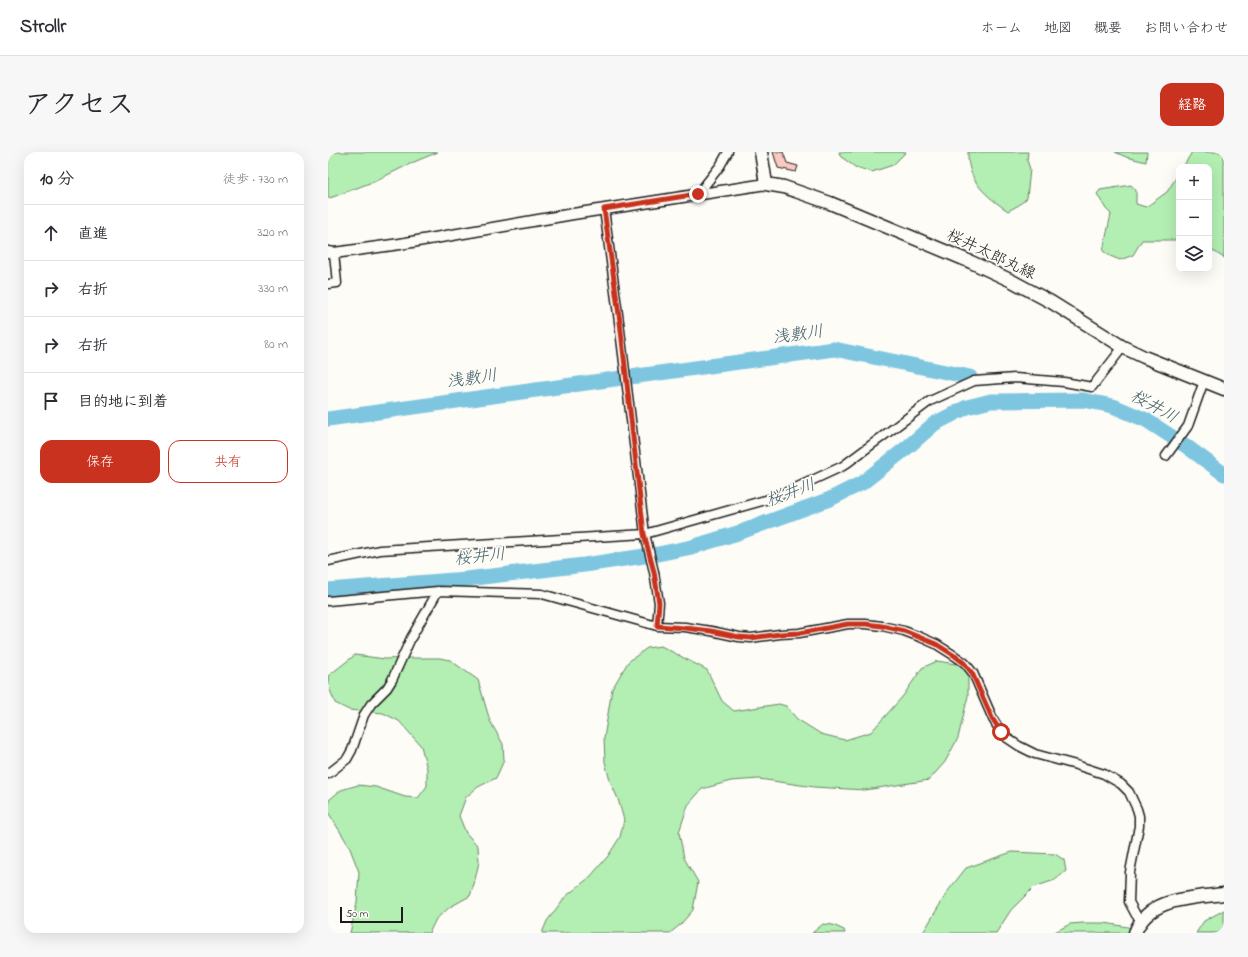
<!DOCTYPE html>
<html lang="ja">
<meta charset="utf-8">
<style>
:root{--surface:#fff;--page:#f7f7f7;--text:#2b2b33;--muted:#7c7c81;--line:#e1e1e2;--accent:#c8321e}
body{margin:0;font-family:"Indie Flower","Klee One",sans-serif;background:var(--page);color:var(--text)}
.controls{position:absolute;right:12px;top:12px;display:grid;overflow:hidden;border-radius:8px;box-shadow:0 4px 16px #0002}
.controls button{width:36px;height:36px;display:grid;place-items:center;padding:0;border:0;border-bottom:1px solid var(--line);background:var(--surface);color:var(--text);font:20px sans-serif}
.scale{position:absolute;left:12px;bottom:10px;width:63px;box-sizing:border-box;padding-left:4px;border:2px solid #1c1c1c;border-top:0;font-size:11px;line-height:14px;white-space:nowrap;color:#1c1c1c;-webkit-text-stroke:3px #fdfcf7;paint-order:stroke}
.stop{position:absolute;width:12px;height:12px;margin:-9px;border:3px solid #c8321e;border-radius:50%;background:#fff}
.stop.end{background:#c8321e;border-color:#fff;box-shadow:0 1px 4px #0008}
.list{margin:0;padding:0;list-style:none}
h2{display:flex;justify-content:space-between;align-items:center;height:52px;margin:0;padding:0 16px;font-size:17px}
h2 small{font-size:13px;font-weight:400;color:var(--muted)}
.list li{display:grid;grid-template-columns:26px 1fr auto;gap:12px;align-items:center;box-sizing:border-box;height:56px;padding:0 16px;border-top:1px solid var(--line)}
.list b{display:block;font-size:15px;white-space:nowrap}
.list em{font-size:13px;font-style:normal;color:var(--muted)}
.actions{display:flex;gap:8px;padding:12px 16px}
.actions a{flex:1;padding:9px 0;border:1px solid var(--accent);border-radius:12px;text-align:center;font-size:14px;color:var(--accent)}
.actions .main{background:var(--accent);color:#fff}
.icon{flex:none;width:22px;height:22px;fill:none;stroke:currentColor;stroke-width:2;stroke-linecap:round;stroke-linejoin:round}
.map{position:relative;flex:none;width:896px;height:781px;overflow:hidden;border-radius:12px}
header{display:flex;align-items:center;gap:24px;box-sizing:border-box;height:56px;padding:0 20px;background:var(--surface);border-bottom:1px solid var(--line)}
header strong{font-size:19px}
nav{display:flex;gap:22px;margin-inline-start:auto;font-size:14px}
.intro{display:flex;align-items:center;justify-content:space-between;box-sizing:border-box;height:96px;padding:0 24px}
h1{margin:0;font-size:28px}
.button{padding:10px 18px;border-radius:12px;background:var(--accent);color:#fff;font-size:14px;font-weight:700}
main{display:flex;gap:24px;padding:0 24px}
aside{flex:1;background:var(--surface);border-radius:12px;box-shadow:0 4px 16px #0002}
.map>svg:first-child{display:block}
</style>
<header>
<strong>Strollr</strong>
<nav><a>ホーム</a><a>地図</a><a>概要</a><a>お問い合わせ</a></nav>
</header>
<div class="intro"><h1>アクセス</h1><a class="button">経路</a></div>
<main>
<aside>
<h2>10 分<small>徒歩 · 730 m</small></h2>
<ul class="list">
<li><svg class="icon" aria-label="ahead" viewBox="0 0 24 24"><path d="M12 20V5M6 11l6-6 6 6"/></svg><div><b>直進</b></div><em>320 m</em></li>
<li><svg class="icon" aria-label="right" viewBox="0 0 24 24"><path d="M7 20v-9h11M14 6l5 5-5 5"/></svg><div><b>右折</b></div><em>330 m</em></li>
<li><svg class="icon" aria-label="right" viewBox="0 0 24 24"><path d="M7 20v-9h11M14 6l5 5-5 5"/></svg><div><b>右折</b></div><em>80 m</em></li>
<li><svg class="icon" aria-label="arrive" viewBox="0 0 24 24"><path d="M6 21V4h12l-3 4 3 4H6"/></svg><div><b>目的地に到着</b></div></li>
</ul>
<div class="actions"><a class="main">保存</a><a>共有</a></div>
</aside>
<div class="map">
<svg width="896" height="781" viewBox="0 0 896 781">
<rect width="100%" height="100%" fill="#fdfcf7"/>
<filter id="ink" filterUnits="userSpaceOnUse"><feTurbulence type="fractalNoise" baseFrequency=".025" numOctaves="2"/><feDisplacementMap in="SourceGraphic" scale="8" xChannelSelector="R" yChannelSelector="G"/><feConvolveMatrix kernelMatrix="1 2 1 2 8 2 1 2 1" color-interpolation-filters="sRGB"/></filter>
<g filter="url(#ink)">
<!-- green -->
<path fill="#b3eeb2" stroke="#688567" d="M0,0H110L86,10L47,29L5,45L0,46Z
M511,0H578L565,13L544,20L527,15L512,4Z
M640,0H700L699,8L702,17L699,46L691,53L680,59C658,44 639,29 640,0Z
M787,0H819L818,10L798,5Z
M864,0H896V106L881,96V15H855Z
M851,21V88H814L805,103L792,108L782,104L775,99L783,62L778,57L769,42L772,38L803,33L808,38V52L818,55L839,40Z
M333,494L379,518L394,549L406,559L451,552L458,554L469,567L493,582L517,588L543,580L575,544L594,516L609,509L635,513L640,522V544L630,586L617,610L601,628L537,638L486,635L431,627L403,629L374,637L360,653L351,680L356,706L370,730L365,758L352,773L342,781H214L219,769L237,745L262,725L280,704L292,685L296,668L290,647L282,629L277,610L276,586L284,537L300,510L319,496Z
M27,503L57,507L81,506H112L122,508L150,528L162,569L175,592L176,608L168,626L150,635L138,645L131,664L138,681L150,694L151,710L146,732L142,744L122,755L108,767L101,781H22L29,750L31,720L21,694L0,660L1,648L13,638L30,633L48,635L77,645L90,646L99,634V617L93,594L71,569L55,561L21,558L7,551L2,538L0,524Z
M684,700L727,702L736,708L738,719L727,728L706,735L683,758L668,781H596V779L620,739L638,716Z
M896,758V781H868L876,769Z
M755,771H777L800,775L806,781H725L742,772Z
M495,772L505,773L516,778L517,781H484Z"/>
<g fill="none" stroke-linecap="round" stroke-linejoin="round">
<!-- stream -->
<path stroke="#578291" stroke-width="2.5" d="M895,321L896,322"/>
<!-- river -->
<path stroke="#7ec6df" stroke-width="15" d="M302,225L506,197L642,225
M0,267L294,226
M0,438L138,427L256,413L330,402L364,395L413,380L502,347L534,331L581,294L606,272L639,255L663,249L755,248L785,254L818,268L858,294L896,322"/>
</g>
<!-- building -->
<path fill="#facac1" stroke="#1c1c1c" d="M445,0H455L459,11L470,14L468,20L450,16Z"/>
<g fill="none" stroke-linecap="round" stroke-linejoin="round">
<defs>
<path id="minor" d="M370,42L392,14L400,0
M276,57L291,170L317,382L326,420L331,451L329,474
M0,132L9,131L6,101
M838,304L860,274L876,229
M0,409L52,398L317,382L448,345L515,314L602,249L646,229L687,226L736,230L764,235L795,195
M0,449L110,439L214,442L329,474L357,475L383,479L411,485L423,486L452,482L471,481L520,472H538L554,474L576,479L592,485L608,492L627,504L637,511L645,521L665,567L673,580L679,586L691,594L707,602L748,613L776,622L793,632L801,640L809,657L811,664V674L802,720L801,750L808,763L814,768
M0,622L19,607L24,598L36,563L43,552L59,536L64,528L83,486L110,439"/>
<path id="tertiary" d="M0,100L6,101L72,92L245,62L438,32"/>
<path id="secondary" d="M433,0L438,32L456,35L502,51L643,110L684,129L723,150L795,195L816,205L896,237
M807,781C820,745 864,746 896,742"/>
</defs>
<!-- minor casing -->
<use href="#minor" stroke="#1c1c1c" stroke-width="11"/>
<!-- tertiary casing -->
<use href="#tertiary" stroke="#1c1c1c" stroke-width="13"/>
<!-- secondary casing -->
<use href="#secondary" stroke="#1c1c1c" stroke-width="15"/>
<!-- minor -->
<use href="#minor" stroke="#fdfcf7" stroke-width="8"/>
<!-- tertiary -->
<use href="#tertiary" stroke="#fdfcf7" stroke-width="10"/>
<!-- secondary -->
<use href="#secondary" stroke="#fdfcf7" stroke-width="12"/>
</g>
</g>
<g fill="none" stroke-linecap="round" stroke-linejoin="round" filter="url(#ink)">
<!-- route -->
<path stroke="#c8321e" stroke-width="5" d="M370,42L276,57L292,170L316,382L326,420L331,451L329,474L357,476L383,479L411,485L423,486L452,482L472,481L520,472H538L554,474L576,479L608,492L627,504L636,511L644,521L664,566L673,580"/>
</g>
<g text-anchor="middle" dominant-baseline="central" stroke-width="3.5" stroke-linejoin="round" paint-order="stroke">
<!-- street labels -->
<g font-size="16" fill="#1c1c1c" stroke="#fdfcf7">
<text transform="translate(663 103) rotate(25)">桜井太郎丸線</text>
</g>
<!-- water labels -->
<g font-size="17" font-style="italic" fill="#43606a" stroke="#fdfcf7">
<text transform="translate(470 183) rotate(-8)">浅敷川</text>
<text transform="translate(144 227) rotate(-8)">浅敷川</text>
<text transform="translate(826 255) rotate(29)">桜井川</text>
<text transform="translate(463 341) rotate(-20)">桜井川</text>
<text transform="translate(152 405) rotate(-6)">桜井川</text>
</g>
</g>
</svg>
<div class="controls">
<button>+</button>
<button>−</button>
<button><svg class="icon" aria-label="layers" viewBox="0 0 24 24"><path d="M12 4l9 5-9 5-9-5zM3 14l9 5 9-5"/></svg></button>
</div>
<div class="scale">50 m</div>
<div class="stop" style="left:673px;top:580px"></div>
<div class="stop end" style="left:370px;top:42px"></div>
</div>
</main>
